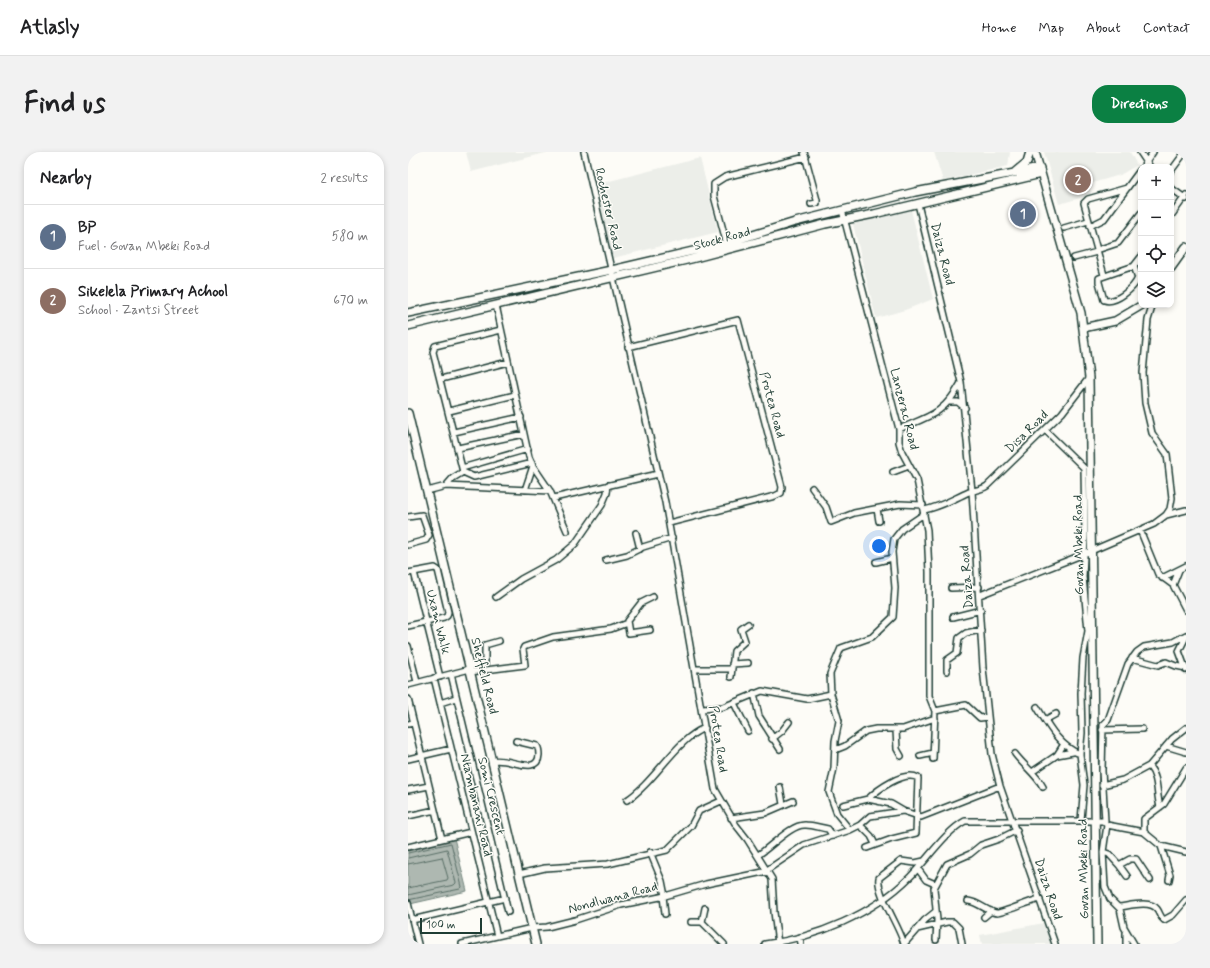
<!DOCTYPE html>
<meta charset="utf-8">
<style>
:root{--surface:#fff;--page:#f2f2f2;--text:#202124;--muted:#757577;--line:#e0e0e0;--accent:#0b8043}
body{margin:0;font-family:Mynerve,sans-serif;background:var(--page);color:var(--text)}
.controls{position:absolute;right:12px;top:12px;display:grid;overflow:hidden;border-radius:8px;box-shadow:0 2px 6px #0003}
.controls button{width:36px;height:36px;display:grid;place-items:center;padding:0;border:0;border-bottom:1px solid var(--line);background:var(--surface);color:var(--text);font:20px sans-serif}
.scale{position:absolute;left:12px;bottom:10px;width:62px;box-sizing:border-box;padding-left:4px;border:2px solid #1f3d34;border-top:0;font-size:11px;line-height:14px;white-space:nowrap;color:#1f3d34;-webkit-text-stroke:3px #fdfcf7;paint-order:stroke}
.you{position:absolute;left:471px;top:394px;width:14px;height:14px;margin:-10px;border:3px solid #fff;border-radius:50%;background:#1a73e8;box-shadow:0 0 0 6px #1a73e833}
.badge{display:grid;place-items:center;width:26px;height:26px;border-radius:50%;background:var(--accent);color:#fff;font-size:13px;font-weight:700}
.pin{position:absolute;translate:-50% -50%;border:2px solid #fff;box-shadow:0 1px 4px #0006}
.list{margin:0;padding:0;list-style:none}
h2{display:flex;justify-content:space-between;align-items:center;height:52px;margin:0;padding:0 16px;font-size:17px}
h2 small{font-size:13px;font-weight:400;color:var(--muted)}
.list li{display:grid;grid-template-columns:26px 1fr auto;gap:12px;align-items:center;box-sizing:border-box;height:64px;padding:0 16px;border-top:1px solid var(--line)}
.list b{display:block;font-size:15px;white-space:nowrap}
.list p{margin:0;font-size:13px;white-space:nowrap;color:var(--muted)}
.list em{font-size:13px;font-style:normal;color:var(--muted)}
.icon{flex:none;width:22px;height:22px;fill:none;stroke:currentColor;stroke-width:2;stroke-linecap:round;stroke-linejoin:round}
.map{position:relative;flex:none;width:778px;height:792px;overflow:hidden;border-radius:16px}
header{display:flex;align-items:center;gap:24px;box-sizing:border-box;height:56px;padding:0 20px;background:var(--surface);border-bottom:1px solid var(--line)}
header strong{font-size:19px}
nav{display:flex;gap:22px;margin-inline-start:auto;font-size:14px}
.intro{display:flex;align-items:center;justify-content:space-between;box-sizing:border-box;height:96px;padding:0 24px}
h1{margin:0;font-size:28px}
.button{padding:10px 18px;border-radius:16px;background:var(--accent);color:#fff;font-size:14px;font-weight:700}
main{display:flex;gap:24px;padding:0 24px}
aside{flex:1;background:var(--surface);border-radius:16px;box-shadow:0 2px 6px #0003}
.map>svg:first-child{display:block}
</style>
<header>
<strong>Atlasly</strong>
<nav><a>Home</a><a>Map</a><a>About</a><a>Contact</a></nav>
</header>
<div class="intro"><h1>Find us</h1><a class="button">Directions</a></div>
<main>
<aside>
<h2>Nearby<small>2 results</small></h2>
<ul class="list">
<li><span class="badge" style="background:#5c6f8a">1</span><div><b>BP</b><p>Fuel · Govan Mbeki Road</p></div><em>580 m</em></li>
<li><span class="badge" style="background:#8d6e63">2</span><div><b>Sikelela Primary Achool</b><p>School · Zantsi Street</p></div><em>670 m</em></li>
</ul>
</aside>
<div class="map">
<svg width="778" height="792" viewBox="0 0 778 792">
<rect width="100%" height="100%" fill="#fdfcf7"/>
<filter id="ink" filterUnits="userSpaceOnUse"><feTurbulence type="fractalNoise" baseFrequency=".025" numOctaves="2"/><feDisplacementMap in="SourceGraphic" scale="8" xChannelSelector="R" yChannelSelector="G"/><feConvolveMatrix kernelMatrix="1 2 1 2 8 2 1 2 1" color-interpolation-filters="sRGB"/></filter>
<g filter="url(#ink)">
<!-- built -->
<path fill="#eceee9" d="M58,0H141L63,20Z
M526,0H602L600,14L535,29Z
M636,0H722L729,13L712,23L681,32L683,43L651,52Z
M292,6L310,80L205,106L186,33Z
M503,58L525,147L497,158L468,166L445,72Z
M636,771L644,792H574L572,783Z"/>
<!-- water -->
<path fill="#aeb8b1" stroke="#75877f" d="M46,686L59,739L2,752L0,745V697Z"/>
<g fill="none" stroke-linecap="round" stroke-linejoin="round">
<!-- shore -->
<path stroke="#586e66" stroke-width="1" d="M0,701L43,691L54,735L52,737L0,748
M0,706L39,697L48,731L46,733L0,743
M0,712L34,705L40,726L39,728L0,736"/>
<defs>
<path id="street" d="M176,0L257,350L307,637L328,673L339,687L364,727L366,760L370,792
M396,0L409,48V51L403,52
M732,0L742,15
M735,15L745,0
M763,19L777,0
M763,36L778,47
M510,52L553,230L564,339L575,516L584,602L592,634L647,792
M434,58L491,277V290L494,300L509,328L519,378L521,420V544L527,559L525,607
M763,64L778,43
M682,74L696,67L733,17
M656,76L680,69
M319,93L306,44V32L317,25L398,5
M689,98L710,91L733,61
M666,106L689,100
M726,114L730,126C726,136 708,152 696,148L691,130V126L726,114L733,105
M696,123L676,51L680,47L719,36
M88,153L121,305L125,314L142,339L159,379
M93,178L27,194L25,200L55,320L66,325L124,311
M220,195L330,168L374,335L373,341L367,344L261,371
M33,227L100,210
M542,250H550L557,256
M41,259L107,243
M491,277C522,264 536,262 553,231
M637,278L676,316L677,384L675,425L680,479L675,506L673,541L674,581L672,602L676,633L673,668
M46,280L113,265
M50,296L116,282
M54,316L120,297
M485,320L501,314
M38,334L45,326L55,320
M404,336L418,355L423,370L446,361L492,352L515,353
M117,338L125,314
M19,339L38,334L142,339
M146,346L250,322
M469,357L471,369
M516,358C533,355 545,347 561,340C567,338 573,338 579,334L654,261L681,226
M758,363L778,358
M0,365L14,363L21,383L18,388L0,393
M732,378L750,422L765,433L778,458
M228,381L232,397
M198,408L219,403L235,395L264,386
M468,410L484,406
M6,420L32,525
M0,421L27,416L30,418L40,460L39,464L36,466L0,474
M754,426L778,414
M765,433L771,418
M543,436L571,435
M572,443L676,402L746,372L758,363L762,357L764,346L759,302L744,281L737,251L735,221L740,168L744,155
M88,445L113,427L148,408L167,392L194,353L199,341L200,333
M545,465L573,458
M242,478L221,481L219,469L233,451L245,445
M0,494L9,530
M724,506L750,513L758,510L768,514L778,516
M324,512L340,511
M61,514L77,512V493L91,489
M286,517H323
M778,518L771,499L778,485
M539,519V508L549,501L551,486L558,481L573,478
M62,520L117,513L115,497L116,495L145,485L203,477L219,471
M43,522L100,760
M323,525L326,499L337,489L333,477L340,472
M26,526L89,784
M0,533L62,517
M346,541L351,564L372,597
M0,547L34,687
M32,551L48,546
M326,551L340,579
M629,555C640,573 652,595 672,602
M295,557L315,555L354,539L399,547L423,542
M527,559L558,553L572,566L580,565
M637,568L648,562
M0,572L6,571
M488,578L489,597L493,604
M694,578L734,577
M364,587L374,579L381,570
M758,594L778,600
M427,598L437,594L458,579L468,577H495L527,566
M607,602C617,615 628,622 635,635
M649,603L665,600
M512,604L525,601
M0,607L43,597
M84,609C99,604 130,625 131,603C131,599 131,597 129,594L108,589
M741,614C751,626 748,640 752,655
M624,620L649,603L656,592
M694,633L715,628L741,614L764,587L778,576
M372,635L375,652
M0,638L21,634
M219,648C246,631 270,585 297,576
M435,653L460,647L483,652L495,659L513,665L592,634
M0,664L27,658
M323,666L357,661L385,649
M697,669L694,619L695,573L700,568L720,512L729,500L736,495L765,490L778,483
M452,673L463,684L467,692
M699,673L695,700L697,735L702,747L712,757L716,775L726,792
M442,678L429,662L421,640L426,616L427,589L431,569L423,542L422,522L433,496L464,485L485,465L487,436L484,400L486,387L494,377L516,362
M736,680V667L756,652L778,616
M753,694L762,723L761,728
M0,695L63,680
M459,696L484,687L508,681L510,626C496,618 469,638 460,647
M242,700L254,729L257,744
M695,700L701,702L711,713L722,707H728L742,728
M350,703C362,696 384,671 398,673C405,673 413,676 420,677L425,684
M711,713L719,724
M510,717L518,728L527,732
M359,718L396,693L442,678L452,673L462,664L495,659
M111,722L137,716L200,712L259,698L283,674L291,659L313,649
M255,744L257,762
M560,749C571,750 581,761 589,761C595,761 622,749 632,747
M0,751L10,792
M711,755C721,754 742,748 749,757C752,761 752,765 756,768L765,763L778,748
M576,765L583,759
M4,768L97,746
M283,770H294
M294,770L316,792
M294,770L297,756
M509,777L539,770H545L551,776L554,792
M392,785L393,792
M528,788L529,768L526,736L539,712L562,702L573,693L591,687L609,678
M54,792L124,776L139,775L167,768L213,753L257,744L298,732L360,719
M357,792C408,786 465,762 502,725C518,709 538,679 557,669H695L699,673L736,680L753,694L778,700
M496,792C492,775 468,741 471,726L493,709L507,711L516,709
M496,792L517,768L527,760
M718,792V781"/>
<path id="secondary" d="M627,0L673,161L681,226L689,792
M607,20L619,10L622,0
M763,116L778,95
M0,161L208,117L319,91L387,70L507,40L632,16
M0,174L283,107L417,72L466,62L633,22
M675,176L707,169L734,153
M0,261L128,792"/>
</defs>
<!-- street casing -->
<use href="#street" stroke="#1f3d34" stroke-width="8"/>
<!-- secondary casing -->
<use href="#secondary" stroke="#1f3d34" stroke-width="10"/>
<!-- street -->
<use href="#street" stroke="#fdfcf7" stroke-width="5"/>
<!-- secondary -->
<use href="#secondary" stroke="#fdfcf7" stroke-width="7"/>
</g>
</g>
<g text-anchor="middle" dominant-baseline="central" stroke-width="3" stroke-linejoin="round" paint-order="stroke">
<!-- street labels -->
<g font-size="13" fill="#1f3d34" stroke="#fdfcf7">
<text transform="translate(200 57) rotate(77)">Rochester Road</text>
<text transform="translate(314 87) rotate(-15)">Stock Road</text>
<text transform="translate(534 102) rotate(76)">Daiza Road</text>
<text transform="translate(364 253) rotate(75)">Protea Road</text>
<text transform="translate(496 257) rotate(76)">Lanzerac Road</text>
<text transform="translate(619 280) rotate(-45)">Disa Road</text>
<text transform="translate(671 393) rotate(-91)">Govan Mbeki Road</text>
<text transform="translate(559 425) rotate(-94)">Daiza Road</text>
<text transform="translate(30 470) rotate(76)">Uxam Walk</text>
<text transform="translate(76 524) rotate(76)">Sheffield Road</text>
<text transform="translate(310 587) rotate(81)">Protea Road</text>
<text transform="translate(83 644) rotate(76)">Somi Crescent</text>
<text transform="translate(68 653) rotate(77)">Ntambanani Road</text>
<text transform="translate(676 717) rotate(-91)">Govan Mbeki Road</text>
<text transform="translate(640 737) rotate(72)">Daiza Road</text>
<text transform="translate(205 746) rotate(-15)">Nondlwana Road</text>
</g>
</g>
</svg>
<div class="controls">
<button>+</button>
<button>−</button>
<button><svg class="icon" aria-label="locate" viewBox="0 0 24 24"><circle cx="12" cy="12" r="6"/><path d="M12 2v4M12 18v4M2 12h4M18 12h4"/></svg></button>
<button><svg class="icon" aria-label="layers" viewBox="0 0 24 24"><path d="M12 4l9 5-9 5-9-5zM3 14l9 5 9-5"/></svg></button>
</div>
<div class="scale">100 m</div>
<div class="you"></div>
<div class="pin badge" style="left:615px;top:62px;background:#5c6f8a">1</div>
<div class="pin badge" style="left:670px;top:28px;background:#8d6e63">2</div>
</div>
</main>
